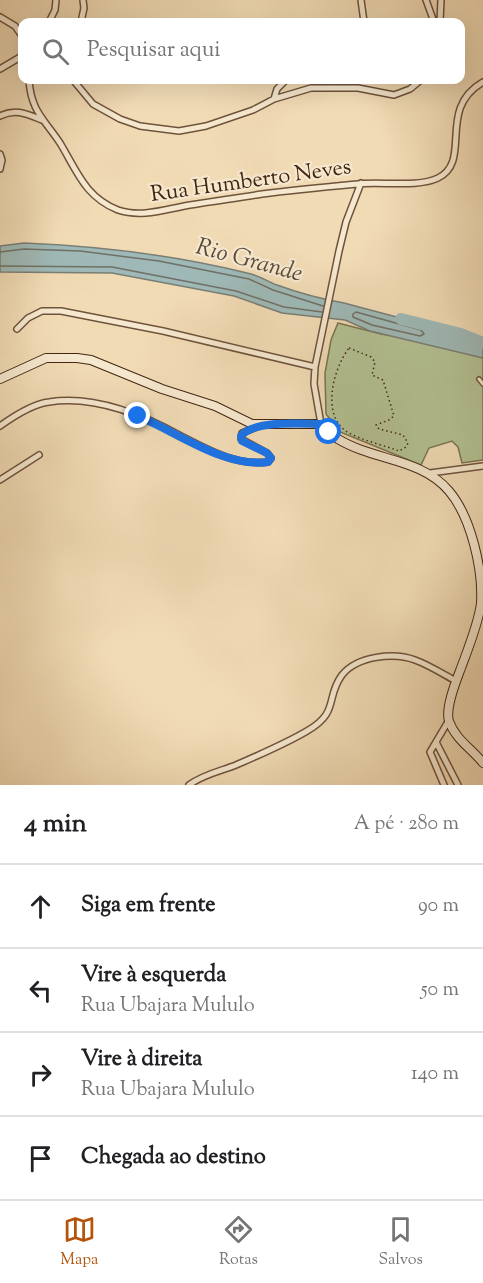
<!DOCTYPE html>
<html lang="pt">
<meta charset="utf-8">
<style>
:root{--surface:#fff;--page:#f6f6f6;--text:#202124;--muted:#757577;--line:#e0e0e0;--accent:#b45309}
body{margin:0;font-family:"Sorts Mill Goudy",serif;background:var(--page);color:var(--text)}
.stop{position:absolute;width:18px;height:18px;margin:-14px;border:4px solid #1a73e8;border-radius:50%;background:#fff}
.stop.end{background:#1a73e8;border-color:#fff;box-shadow:0 2px 6px #0008}
.list{margin:0;padding:0;list-style:none}
h2{display:flex;justify-content:space-between;align-items:center;height:78px;margin:0;padding:0 24px;font-size:26px}
h2 small{font-size:20px;font-weight:400;color:var(--muted)}
.list li{display:grid;grid-template-columns:39px 1fr auto;gap:18px;align-items:center;box-sizing:border-box;height:84px;padding:0 24px;border-top:2px solid var(--line)}
.list b{display:block;font-size:22px;white-space:nowrap}
.list p{margin:0;font-size:20px;white-space:nowrap;color:var(--muted)}
.list em{font-size:20px;font-style:normal;color:var(--muted)}
.icon{flex:none;width:33px;height:33px;fill:none;stroke:currentColor;stroke-width:2;stroke-linecap:round;stroke-linejoin:round}
.map{position:relative;flex:none;width:483px;height:785px;overflow:hidden}
.search{position:absolute;background:var(--surface);box-shadow:0 6px 24px #0002;left:18px;right:18px;top:18px;height:66px;display:flex;align-items:center;gap:15px;box-sizing:border-box;padding:0 21px;border-radius:12px;color:var(--muted);font-size:22px}
.sheet{height:414px;background:var(--surface)}
nav{display:flex;justify-content:space-around;align-items:center;box-sizing:border-box;height:84px;border-top:2px solid var(--line);background:var(--surface);font-size:16px;color:var(--muted)}
nav a{display:grid;justify-items:center;gap:3px}
nav .on{color:var(--accent)}
.map>svg:first-child{display:block}
</style>
<div class="map">
<svg width="483" height="785" viewBox="0 0 483 785">
<rect width="100%" height="100%" fill="#f1dbb5"/>
<filter id="stains"><feTurbulence type="fractalNoise" baseFrequency=".00333" numOctaves="4"/><feColorMatrix values="0 0 0 0 .2 0 0 0 0 .09 0 0 0 0 .02 0 0 0 .5 -.17"/></filter>
<radialGradient id="worn" r=".72"><stop offset=".6" stop-color="#630" stop-opacity="0"/><stop offset="1" stop-color="#630" stop-opacity=".3"/></radialGradient>
<!-- green -->
<path fill="#b3c192" stroke="#7a7452" stroke-width="1.5" d="M338,323L381,334L413,339L483,358V460L462,463L458,447L452,441L429,448L421,465L340,432L326,414L325,373L331,340Z"/>
<!-- water -->
<path fill="#9eb9b7" stroke="#797e75" stroke-width="1.5" d="M24,243C99,246 174,255 247,273C258,275 267,281 277,285C299,293 321,299 344,303L483,340V358L370,331L345,320L282,313L234,296L112,273L0,272V246Z"/>
<g fill="none" stroke-linecap="round" stroke-linejoin="round">
<!-- shore -->
<path stroke="#707065" stroke-width="1.5" d="M0,252L24,249L80,251L159,261L249,279L273,290L323,306
M0,266L112,267L236,291L284,307L322,312
M356,312L421,330L424,334L420,336L372,325L353,317V314Z"/>
<!-- river -->
<path stroke="#9eb9b7" stroke-width="12" d="M401,319L461,334L483,343"/>
<defs>
<path id="lane" d="M479,379L483,384"/>
<path id="street" d="M361,0L364,22
M426,0L434,22
M0,17L15,26L22,36
M49,22L55,10L56,0
M81,22L84,8L83,0
M440,22L441,0
M0,69L22,56
M29,80C31,111 44,119 60,143C77,171 85,197 118,210C142,218 166,209 190,205C214,201 238,198 262,194C293,190 325,187 357,184C381,181 417,188 438,178C473,161 436,109 483,82
M73,80L93,104L120,119L140,126L179,131L206,126L253,110L274,99L311,88H358L394,95L410,89L421,80
M274,99L277,89L286,80
M0,116C16,108 27,114 42,120
M0,154L2,160L0,169
M17,329L28,318L42,311H61L163,331L315,367
M321,424L314,384L315,367L339,251L346,222L361,183
M0,426C14,416 32,404 49,402C94,395 143,415 181,436C208,450 237,466 268,462L271,458L267,453L241,439L242,433L259,426
M430,473L483,466
M0,480L39,455
M436,742L458,785
M189,785C202,775 221,771 236,765C259,755 285,744 307,731C340,712 325,698 342,675C357,656 394,652 415,660C429,665 443,674 456,681
M444,785L430,752L449,720"/>
<path id="secondary" d="M0,379L46,358H77L91,360L162,389L215,406L252,424H321C327,430 332,436 338,439C374,461 421,458 449,491C471,517 483,569 481,603C479,622 468,649 461,668C456,681 445,708 449,721C455,739 472,749 483,763"/>
</defs>
<!-- lane casing -->
<use href="#lane" stroke="#6e533c" stroke-width="6"/>
<!-- street casing -->
<use href="#street" stroke="#6e533c" stroke-width="8"/>
<!-- secondary casing -->
<use href="#secondary" stroke="#422613" stroke-width="10"/>
<!-- path -->
<path stroke="#422613" stroke-width="1.5" stroke-dasharray="1.5 3" stroke-linecap="butt" d="M349,348L371,357L375,362L372,375L383,380L394,416L389,420L376,425L379,429L403,435L408,443L406,447L399,451C383,445 364,441 349,433C320,417 333,369 349,348Z"/>
<!-- lane -->
<use href="#lane" stroke="#f6e8cf" stroke-width="3"/>
<!-- street -->
<use href="#street" stroke="#f6e8cf" stroke-width="5"/>
<!-- secondary -->
<use href="#secondary" stroke="#f6e8cf" stroke-width="8"/>
</g>
<g fill="none" stroke-linecap="round" stroke-linejoin="round">
<!-- route -->
<path stroke="#1a73e8" stroke-width="8" d="M138,416C177,432 224,468 268,462L271,458L267,453L242,441L241,436C253,420 301,424 321,424L329,432"/>
</g>
<g text-anchor="middle" dominant-baseline="central" stroke-width="4.5" stroke-linejoin="round" paint-order="stroke">
<!-- street labels -->
<g font-size="22" fill="#422613" stroke="#f6e8cf">
<text transform="translate(251 182) rotate(-8)">Rua Humberto Neves</text>
</g>
<!-- water labels -->
<g font-size="24" font-style="italic" fill="#594b3c" stroke="#f6e8cf">
<text transform="translate(249 261) rotate(15)">Rio Grande</text>
</g>
</g>
<rect width="100%" height="100%" filter="url(#stains)"/>
<rect width="100%" height="100%" fill="url(#worn)"/>
</svg>
<div class="stop" style="left:329px;top:432px"></div>
<div class="stop end" style="left:138px;top:416px"></div>
<div class="search"><svg class="icon" aria-label="search" viewBox="0 0 24 24"><circle cx="10" cy="10" r="6"/><path d="M15 15l6 6"/></svg>Pesquisar aqui</div>
</div>
<section class="sheet">
<h2>4 min<small>A pé · 280 m</small></h2>
<ul class="list">
<li><svg class="icon" aria-label="ahead" viewBox="0 0 24 24"><path d="M12 20V5M6 11l6-6 6 6"/></svg><div><b>Siga em frente</b></div><em>90 m</em></li>
<li><svg class="icon" aria-label="left" viewBox="0 0 24 24"><path d="M17 20v-9H6M10 6l-5 5 5 5"/></svg><div><b>Vire à esquerda</b><p>Rua Ubajara Mululo</p></div><em>50 m</em></li>
<li><svg class="icon" aria-label="right" viewBox="0 0 24 24"><path d="M7 20v-9h11M14 6l5 5-5 5"/></svg><div><b>Vire à direita</b><p>Rua Ubajara Mululo</p></div><em>140 m</em></li>
<li><svg class="icon" aria-label="arrive" viewBox="0 0 24 24"><path d="M6 21V4h12l-3 4 3 4H6"/></svg><div><b>Chegada ao destino</b></div></li>
</ul>
</section>
<nav>
<a class="on"><svg class="icon" aria-label="map" viewBox="0 0 24 24"><path d="M3 6l6-2 6 2 6-2v14l-6 2-6-2-6 2zM9 4v14M15 6v14"/></svg>Mapa</a>
<a><svg class="icon" aria-label="directions" viewBox="0 0 24 24"><path d="M12 3l9 9-9 9-9-9zM9 14v-3h6M13 9l2 2-2 2"/></svg>Rotas</a>
<a><svg class="icon" aria-label="saved" viewBox="0 0 24 24"><path d="M7 4h10v16l-5-4-5 4z"/></svg>Salvos</a>
</nav>
